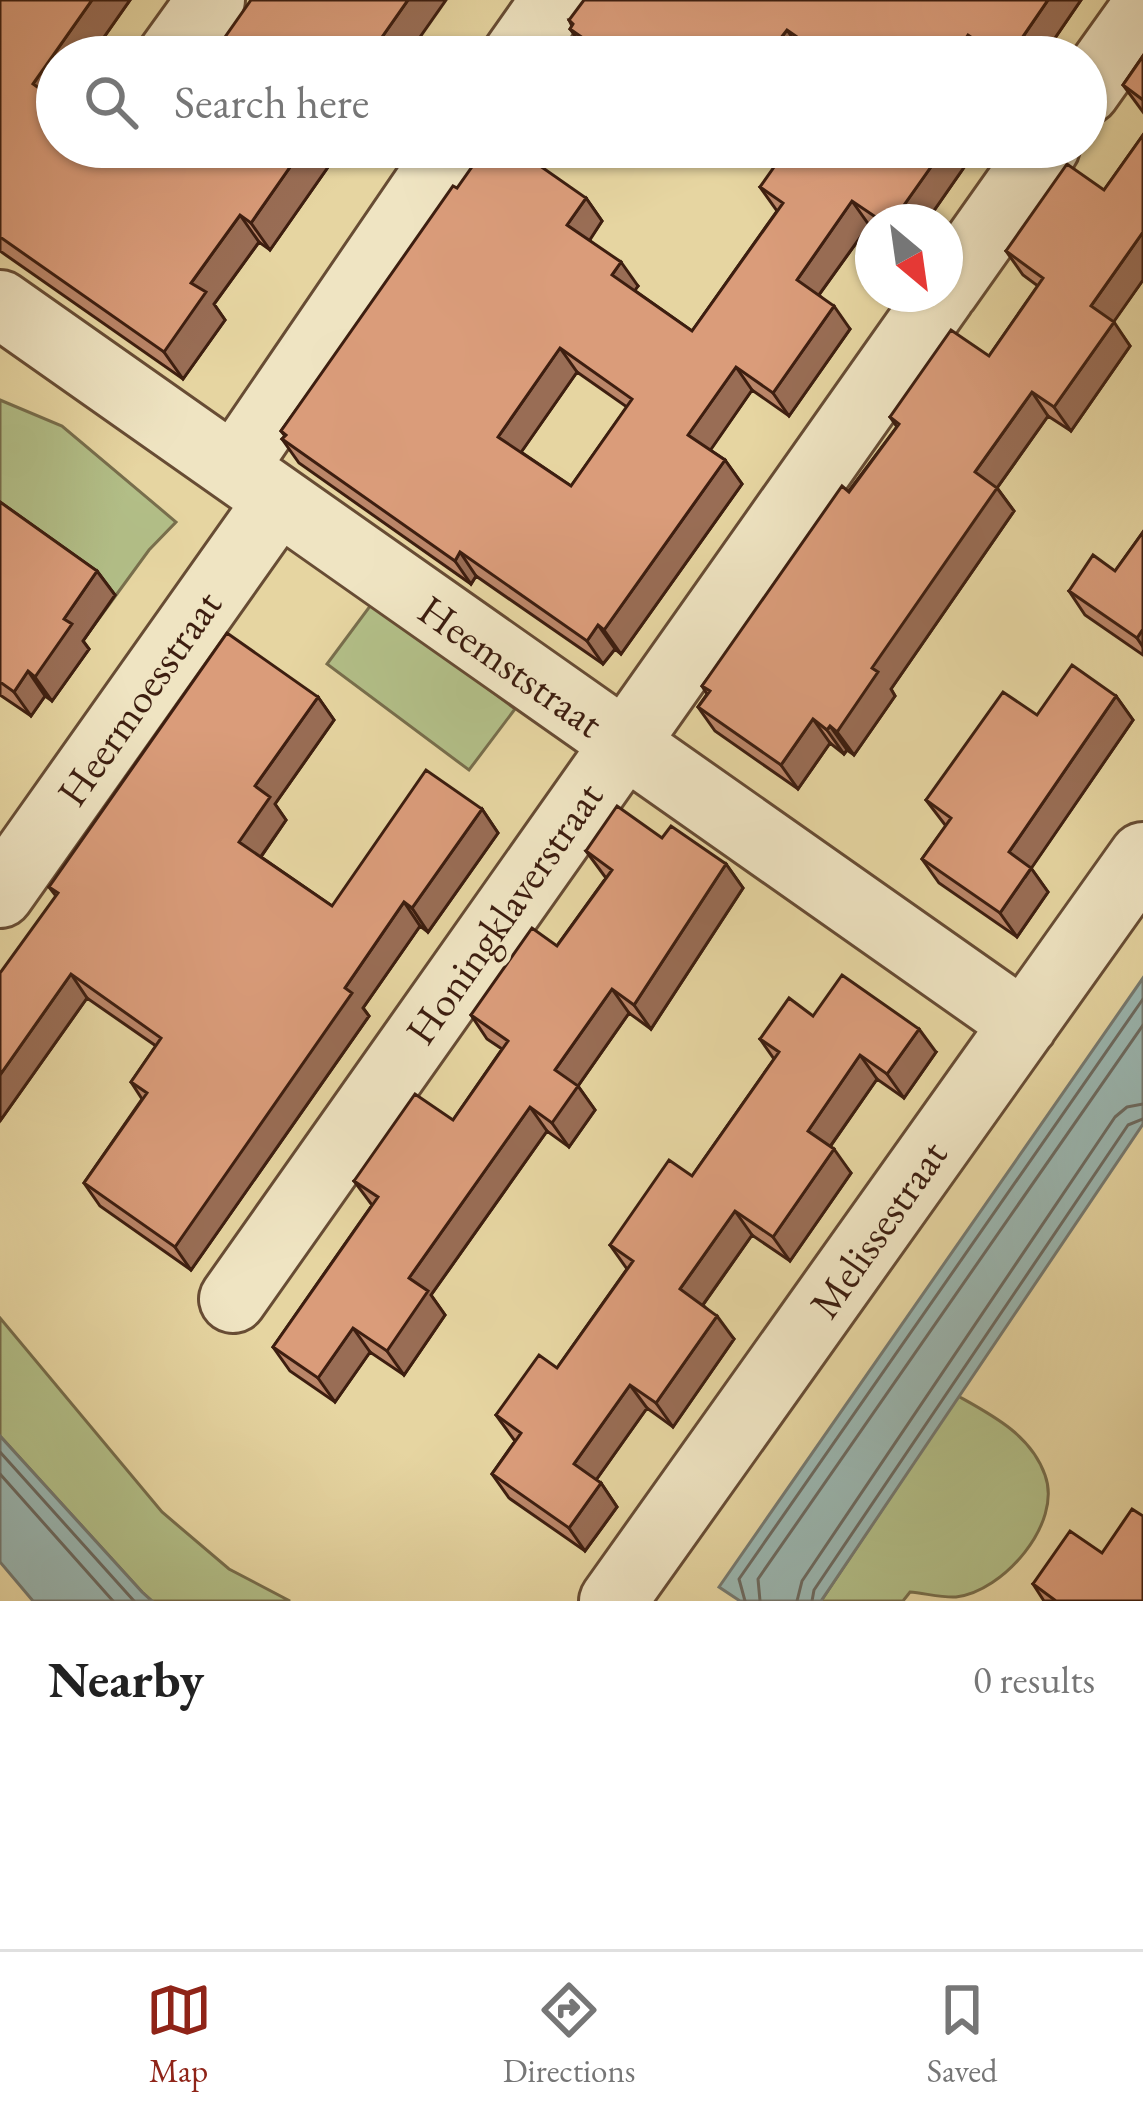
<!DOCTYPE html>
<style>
:root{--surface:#fff;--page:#f6f6f6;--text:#222;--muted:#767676;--line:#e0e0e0;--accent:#8f2418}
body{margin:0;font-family:"EB Garamond",serif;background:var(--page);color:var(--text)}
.compass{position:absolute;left:855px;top:204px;width:108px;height:108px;border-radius:50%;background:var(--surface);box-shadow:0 3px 9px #0004;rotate:151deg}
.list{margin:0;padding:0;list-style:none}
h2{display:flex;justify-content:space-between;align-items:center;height:156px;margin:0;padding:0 48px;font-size:51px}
h2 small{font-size:39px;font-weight:400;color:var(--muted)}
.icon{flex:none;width:66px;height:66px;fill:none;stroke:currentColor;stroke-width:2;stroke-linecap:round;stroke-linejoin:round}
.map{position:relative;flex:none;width:1143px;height:1601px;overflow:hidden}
.search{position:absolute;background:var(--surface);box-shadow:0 3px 9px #0004;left:36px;right:36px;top:36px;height:132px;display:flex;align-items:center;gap:30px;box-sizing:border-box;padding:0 42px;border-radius:66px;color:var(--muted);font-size:45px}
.sheet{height:348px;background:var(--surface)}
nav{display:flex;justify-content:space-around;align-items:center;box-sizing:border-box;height:168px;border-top:3px solid var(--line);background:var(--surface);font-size:33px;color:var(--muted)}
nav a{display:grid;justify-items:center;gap:6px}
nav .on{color:var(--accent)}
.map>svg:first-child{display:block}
</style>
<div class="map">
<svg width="1143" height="1601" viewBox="0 0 1143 1601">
<rect width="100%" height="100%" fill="#e6d5a1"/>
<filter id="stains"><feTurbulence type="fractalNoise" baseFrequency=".00167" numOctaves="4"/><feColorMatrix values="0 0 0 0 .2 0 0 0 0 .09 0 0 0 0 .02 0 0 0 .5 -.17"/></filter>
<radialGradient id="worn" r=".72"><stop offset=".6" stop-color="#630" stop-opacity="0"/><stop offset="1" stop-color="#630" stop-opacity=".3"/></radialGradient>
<!-- green -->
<path fill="#b2be87" stroke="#786e4c" stroke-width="3" d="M0,400L62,426L176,522L149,550L33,709L0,685Z
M373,602L515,709L469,770L327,664Z
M0,1318L162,1512L229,1569L290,1601H152L142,1592L0,1436Z
M958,1396C992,1415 1031,1435 1045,1475C1063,1523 1003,1592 956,1597C942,1598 924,1593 910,1592L903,1601H821Z"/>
<!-- water -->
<path fill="#9ab6b0" stroke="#757970" stroke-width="3" d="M1143,978V1124L821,1601H740L719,1587Z
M0,1436L142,1592L152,1601H33L0,1562Z"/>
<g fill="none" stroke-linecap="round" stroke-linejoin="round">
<!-- shore -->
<path stroke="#6c6a60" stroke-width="3" d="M0,1452L134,1601
M0,1474L113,1601
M745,1601L739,1579L1143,999
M760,1601L758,1579L1143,1025
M797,1601L802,1581L1115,1117L1127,1107L1143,1104
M812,1601L814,1590L1128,1125L1143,1119"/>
<defs>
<path id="minor" d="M170,57L211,0
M515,57L555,0
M1086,91L1143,11
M945,290L1046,147
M0,304L1024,1024
M234,468L453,147
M0,894L278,501
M233,1299L942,294
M613,1601L1143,856"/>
</defs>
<!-- minor casing -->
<use href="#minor" stroke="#674c34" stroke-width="72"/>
<!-- minor -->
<use href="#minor" stroke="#efe4c2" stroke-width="66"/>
</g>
<!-- wall -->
<path fill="#bb8669" stroke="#3d1e10" stroke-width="3" fill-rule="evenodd" d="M0,0H130L90,57H57V147L139,159L148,147H342L270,250L259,242L214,304L225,320L183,379L0,251Z
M1081,0L1042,57H808L803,53L800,57H593L587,52L570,29L572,26L569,20Z
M1143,56V112L1123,85Z
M1143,135V280L1113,322L1130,346L1071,431L1048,416L997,488L1014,511L891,689L895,696L854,755L847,750L844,754L830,743L798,789L715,731L698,707L707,694L702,686L897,427L890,417L989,356L1038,286L1023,275L1006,251L1104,190Z
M820,147H956L967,163L926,222H873V227L869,225L819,295L850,329L789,416L752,390L710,450L725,460L742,484L621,654L615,649L603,664L476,576L471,584L299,463L282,439L285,436L281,431L457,188L586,198L602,221L589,240L638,286L634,290L692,331L777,211L760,187L808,165ZM577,372L627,407L571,486L521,452Z
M0,502L97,571L115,595L83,641L89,649L52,701L45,696L31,716L0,695Z
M1143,532V655L1085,615L1069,591L1115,571Z
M1116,696L1133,720L1031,868L1048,892L1017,937L939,883L922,859L946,826L926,800L1037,715Z
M318,697L334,720L275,804L286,820L261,857L332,906L482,809L498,833L428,932L420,926L363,1008L369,1016L191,1270L100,1206L84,1183L142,1099L131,1082L156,1046L87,998L0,1121L56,896L49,887Z
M662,838L726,864L743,888L651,1029L629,1013L578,1086L595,1110L569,1147L547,1131L431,1295L445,1315L404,1375L370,1352L335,1402L290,1371L273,1347L372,1205L354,1181L453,1120L502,1049L487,1039L471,1015L557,946L606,878L586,851Z
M813,1016L936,1052L904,1098L877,1079L830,1147L851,1173L790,1261L752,1235L703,1305L734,1339L673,1427L647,1408L596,1480L601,1483L617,1507L585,1551L509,1498L492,1474L515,1441L496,1415L557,1368L627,1269L610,1245L692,1176L774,1059L760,1039Z
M1102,1553L1143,1601H1044L1033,1584Z"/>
<!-- shaded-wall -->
<path fill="#996d55" stroke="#3d1e10" stroke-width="3" d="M92,0H130L90,57H57V104L33,84Z
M408,0H446L406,57H368Z
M1048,0H1081L1042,57H1009Z
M787,30L803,53L800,57H766Z
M968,35L984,57H953Z
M304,147H342L270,250L251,223Z
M945,147H956L967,163L926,222H892Z
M586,198L602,221L584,249L567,225Z
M852,201L869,225L813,303L797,280Z
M240,215L259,242L214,304L225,320L183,379L164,352L191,283Z
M1143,232V280L1108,330L1091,306Z
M621,262L638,286L629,299L612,275Z
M834,306L850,329L789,416L773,393Z
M1114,322L1130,346L1071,431L1054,407Z
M560,348L577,372L515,461L498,437Z
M736,367L752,390L705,458L688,435Z
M1032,392L1048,416L997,488L1014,511L891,689L895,696L854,755L837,732L975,472Z
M725,460L742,484L621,654L604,630Z
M460,552L476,576L471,584L455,561Z
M97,571L115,595L83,641L89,649L52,701L35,677L64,619Z
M598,625L615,649L603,664L587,641Z
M1143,629V647L1137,638Z
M28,671L45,696L31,716L14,692Z
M1116,696L1133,720L1026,876L1009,852Z
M318,697L334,720L275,804L286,820L255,865L239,842L255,786Z
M813,719L830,743L798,789L781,765Z
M830,726L847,750L844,754L827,730Z
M482,809L498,833L428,932L412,908Z
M726,864L743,888L651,1029L634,1005Z
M1031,868L1048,892L1017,937L1000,913Z
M404,902L420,926L363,1008L369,1016L191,1270L175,1247L345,988Z
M71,974L87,998L0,1121V1075Z
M612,989L629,1013L578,1086L595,1110L569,1147L552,1123L555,1070Z
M919,1029L936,1052L904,1098L887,1074Z
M860,1055L877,1079L824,1155L808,1131Z
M530,1107L547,1131L431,1295L445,1315L404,1375L387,1351L409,1278Z
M834,1149L851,1173L790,1261L773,1237Z
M735,1211L752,1235L697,1313L680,1289Z
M717,1316L734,1339L673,1427L656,1403Z
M353,1328L370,1352L335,1402L318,1378Z
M630,1385L647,1408L591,1487L574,1464Z
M601,1483L617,1507L585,1551L569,1528Z"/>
<!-- building -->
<path fill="#da9c7a" stroke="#3d1e10" stroke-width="3" fill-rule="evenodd" d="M0,0H92L33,84L57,101V147H122L139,159L148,147H304L251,223L240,215L191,283L206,292L164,352L0,237Z
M251,0H408L368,57H211Z
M584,0H1048L1009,57H1000L968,35L953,57H826L787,30L766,57H610L570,29L573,24L569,20Z
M1143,56V100L1123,85Z
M1143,135V232L1091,306L1114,322L1054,407L1032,392L975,472L997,488L872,668L878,672L837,732L830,726L827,730L813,719L781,765L698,707L710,691L702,686L842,486L849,492L899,424L890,417L951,330L989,356L1043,278L1006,251L1067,164L1104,190Z
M486,147H513L586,198L567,225L621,262L612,275L692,331L783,203L760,187L786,150L808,165L820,147H945L892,222H883L852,201L797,280L834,306L773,393L736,367L688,435L725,460L604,630L598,625L587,641L460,552L455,561L282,439L286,435L281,431L453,186L457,188ZM560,348L632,399L571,486L498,437Z
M0,502L97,571L64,619L72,624L35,677L28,671L14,692L0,682Z
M1143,532V629L1137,638L1069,591L1093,555L1115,571Z
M227,633L318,697L255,786L270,797L239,842L332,906L426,770L482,809L412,908L404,902L345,988L352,993L175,1247L84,1183L147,1093L131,1082L161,1038L71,974L0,1075V973L58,893L49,887Z
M1072,665L1116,696L1009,852L1031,868L1000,913L922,859L951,818L926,800L1003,692L1037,715Z
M617,806L662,838L671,826L726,864L634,1005L612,989L555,1070L578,1086L552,1123L530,1107L409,1278L428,1291L387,1351L353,1328L318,1378L273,1347L378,1197L354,1181L415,1094L453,1120L508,1041L471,1015L532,928L557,946L612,870L586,851Z
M842,975L919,1029L887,1074L860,1055L808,1131L834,1149L773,1237L735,1211L680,1289L717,1316L656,1403L630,1385L574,1464L601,1483L569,1528L492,1474L521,1433L496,1415L539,1355L557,1368L633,1261L610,1245L669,1160L692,1176L779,1052L760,1039L789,998L813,1016Z
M1132,1509L1143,1516V1601H1056L1033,1584L1070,1531L1102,1553Z"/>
<g text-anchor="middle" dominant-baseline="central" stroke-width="10" stroke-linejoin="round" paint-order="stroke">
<!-- street labels -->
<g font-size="42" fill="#3d1e10" stroke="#efe4c2">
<text transform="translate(511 666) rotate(35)">Heemststraat</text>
<text transform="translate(139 698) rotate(-55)">Heermoesstraat</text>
<text transform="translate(504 913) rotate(-55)">Honingklaverstraat</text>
<text transform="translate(878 1229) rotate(-55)">Melissestraat</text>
</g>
</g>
<rect width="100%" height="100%" filter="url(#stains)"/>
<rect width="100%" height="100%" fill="url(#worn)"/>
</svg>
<svg class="compass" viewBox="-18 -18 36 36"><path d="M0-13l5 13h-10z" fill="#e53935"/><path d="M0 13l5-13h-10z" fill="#767676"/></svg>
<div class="search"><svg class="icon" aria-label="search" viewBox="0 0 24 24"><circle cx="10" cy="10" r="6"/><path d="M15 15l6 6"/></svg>Search here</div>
</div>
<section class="sheet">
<h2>Nearby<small>0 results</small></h2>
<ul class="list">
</ul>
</section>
<nav>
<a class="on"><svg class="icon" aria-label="map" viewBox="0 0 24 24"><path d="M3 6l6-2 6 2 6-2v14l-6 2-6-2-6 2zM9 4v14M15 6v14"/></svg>Map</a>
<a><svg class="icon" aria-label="directions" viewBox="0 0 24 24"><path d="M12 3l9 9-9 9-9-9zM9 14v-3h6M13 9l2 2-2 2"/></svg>Directions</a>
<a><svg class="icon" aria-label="saved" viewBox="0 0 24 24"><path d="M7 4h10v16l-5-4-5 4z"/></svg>Saved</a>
</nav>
